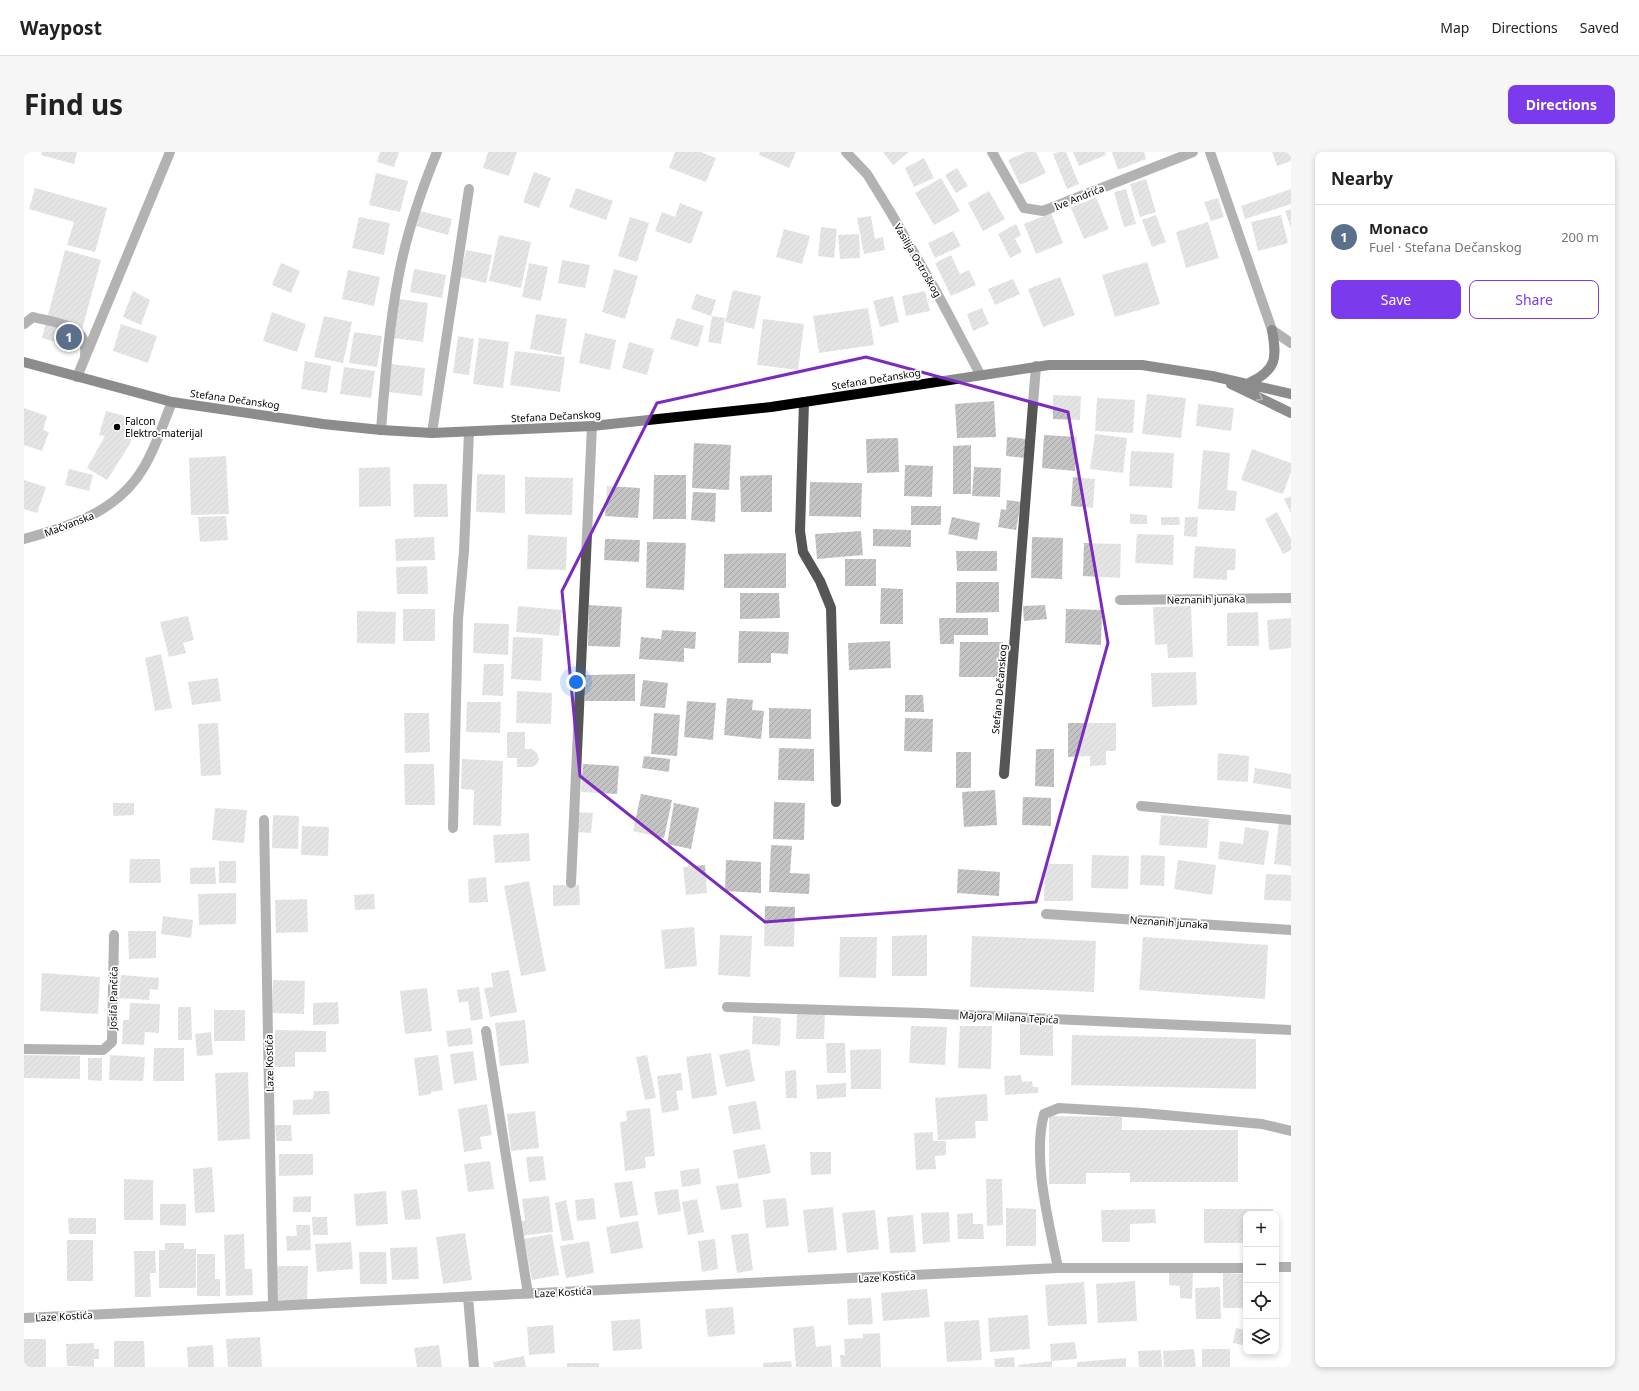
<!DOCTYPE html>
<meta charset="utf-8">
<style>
:root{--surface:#fff;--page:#f6f6f6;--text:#222;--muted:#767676;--line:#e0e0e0;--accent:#7c3aed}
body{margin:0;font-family:"Noto Sans",sans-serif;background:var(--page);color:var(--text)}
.controls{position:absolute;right:12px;bottom:12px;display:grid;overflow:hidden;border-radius:8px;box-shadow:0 2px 6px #0003}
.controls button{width:36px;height:36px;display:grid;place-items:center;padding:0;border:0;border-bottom:1px solid var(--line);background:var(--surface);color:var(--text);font:20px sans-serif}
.you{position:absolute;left:552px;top:530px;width:14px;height:14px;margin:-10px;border:3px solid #fff;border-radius:50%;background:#1a73e8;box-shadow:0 0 0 6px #1a73e833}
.badge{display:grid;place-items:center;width:26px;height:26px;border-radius:50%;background:var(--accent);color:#fff;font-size:13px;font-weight:700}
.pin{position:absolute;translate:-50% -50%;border:2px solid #fff;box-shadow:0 1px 4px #0006}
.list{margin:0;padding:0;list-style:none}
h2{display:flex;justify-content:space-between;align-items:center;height:52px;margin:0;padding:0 16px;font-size:17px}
h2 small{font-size:13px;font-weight:400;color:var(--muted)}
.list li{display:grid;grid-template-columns:26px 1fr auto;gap:12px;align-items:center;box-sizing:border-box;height:64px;padding:0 16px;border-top:1px solid var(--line)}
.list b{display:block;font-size:15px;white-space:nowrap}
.list p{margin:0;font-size:13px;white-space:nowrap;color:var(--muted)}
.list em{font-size:13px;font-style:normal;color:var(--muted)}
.actions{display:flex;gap:8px;padding:12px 16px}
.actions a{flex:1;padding:9px 0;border:1px solid var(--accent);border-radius:8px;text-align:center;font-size:14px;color:var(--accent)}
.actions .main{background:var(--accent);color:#fff}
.icon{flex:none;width:22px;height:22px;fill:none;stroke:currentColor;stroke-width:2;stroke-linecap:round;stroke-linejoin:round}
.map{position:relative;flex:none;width:1267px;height:1215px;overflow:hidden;border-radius:8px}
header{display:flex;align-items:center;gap:24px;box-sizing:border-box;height:56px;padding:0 20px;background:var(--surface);border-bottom:1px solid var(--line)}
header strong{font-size:19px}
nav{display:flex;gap:22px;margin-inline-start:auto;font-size:14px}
.intro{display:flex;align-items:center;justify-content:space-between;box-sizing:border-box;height:96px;padding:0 24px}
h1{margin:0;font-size:28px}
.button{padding:10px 18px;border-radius:8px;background:var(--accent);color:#fff;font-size:14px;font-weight:700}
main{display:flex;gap:24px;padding:0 24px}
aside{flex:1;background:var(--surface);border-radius:8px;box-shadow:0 2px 6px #0003}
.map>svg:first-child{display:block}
</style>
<header>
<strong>Waypost</strong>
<nav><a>Map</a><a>Directions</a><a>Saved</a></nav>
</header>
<div class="intro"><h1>Find us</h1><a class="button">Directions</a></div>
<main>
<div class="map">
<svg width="1267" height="1215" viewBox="0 0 1267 1215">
<defs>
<pattern id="building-hatch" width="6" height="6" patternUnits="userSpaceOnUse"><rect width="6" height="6" fill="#c4c4c4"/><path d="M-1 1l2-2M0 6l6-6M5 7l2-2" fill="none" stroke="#a7a7a7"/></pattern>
</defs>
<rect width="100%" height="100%" fill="#fff"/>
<!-- building -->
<path fill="url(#building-hatch)" d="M18,0H53L50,12L17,3Z
M356,0H375L370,15L353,10Z
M464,0H493L485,24L459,16Z
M651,0H677L692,6L682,30L645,16Z
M736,0H772L765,16L735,3Z
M859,0H885L869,13Z
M1002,0H1012L1022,21L996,33L984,8Z
M1034,0H1042L1055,32L1043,37L1029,2Z
M1049,0H1081L1082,3L1055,14Z
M1088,0H1120L1122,7L1094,18Z
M1248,0H1267V9L1253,14Z
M900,6L910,26L890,35L881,16Z
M933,16L944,34L932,41L921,23Z
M510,20L527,26L515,56L499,50Z
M352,21L384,29L376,60L345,53Z
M917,26L936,59L910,73L891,41Z
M1122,27L1132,60L1116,65L1106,32Z
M11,36L83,56L71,100L43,93L50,70L5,57Z
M552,36L589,49L582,68L545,55Z
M1102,37L1112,72L1100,75L1090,40Z
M1267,37V52L1221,67L1217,54Z
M965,39L981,67L959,79L944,51Z
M1072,45L1085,77L1060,87L1047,56Z
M1194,46L1200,65L1187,69L1180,50Z
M656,51L679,60L667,92L631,79L638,60L651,65Z
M1267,57V76L1261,59Z
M396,59L428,67L424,83L392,74Z
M1027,61L1039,91L1012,102L1000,72Z
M1132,63L1142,90L1128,95L1118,68Z
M1257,63L1264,91L1234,99L1227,70Z
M847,64L851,87L859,85L861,98L840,102L833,66Z
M335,65L366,71L360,103L328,96Z
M606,65L625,71L613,110L594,104Z
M1184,70L1195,106L1162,116L1152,80Z
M992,72L997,83L991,87L998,100L986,106L974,82Z
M797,75L813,77L810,106L794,104Z
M760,77L786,84L778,112L752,105Z
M929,79L937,94L911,106L904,91Z
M835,82L836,106L816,107L814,83Z
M475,83L507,90L497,136L465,129Z
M41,98L77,108L53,196L18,186Z
M442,98L468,103L462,131L436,125Z
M927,103L936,122L945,118L952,133L927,144L911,111Z
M538,108L566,113L561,136L534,131Z
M1123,110L1136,152L1091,165L1078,123Z
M257,111L276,119L267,141L248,133Z
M505,111L524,115L517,149L498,145Z
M390,117L422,123L418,146L386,140Z
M590,117L614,124L601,167L578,160Z
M324,118L356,125L350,154L318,147Z
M1036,125L1051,163L1019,175L1004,137Z
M989,127L996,142L971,153L964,137Z
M709,138L737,144L730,177L701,170Z
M109,139L126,148L117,173L99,165Z
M901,139L906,159L882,164L878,144Z
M672,142L692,148L687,164L667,157Z
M869,144L875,170L856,175L849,149Z
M375,147L404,151L399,190L369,186Z
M844,156L850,193L795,201L789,164Z
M958,156L965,172L949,179L943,162Z
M248,160L282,172L273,200L239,189Z
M512,162L543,167L537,203L506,197Z
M300,164L328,170L319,211L290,205Z
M688,164L701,166L697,192L684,190Z
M653,166L680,174L674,195L646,187Z
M739,167L780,172L774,218L733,213Z
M97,172L133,184L124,211L89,199Z
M330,180L358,184L353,215L325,211Z
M561,181L592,188L586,218L555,211Z
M434,184L450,187L445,223L429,221Z
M455,186L485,190L479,236L449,232Z
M605,190L630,197L623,223L598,216Z
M491,199L541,205L536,240L486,233Z
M281,209L307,214L303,241L277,237Z
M367,212L401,216L398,244L364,240Z
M320,215L351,219L347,246L316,242Z
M1123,242L1162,246L1157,286L1118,282Z
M1029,243L1057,244L1056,268L1029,267Z
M1073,246L1111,248L1109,281L1071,279Z
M970,249L972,285L933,286L931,252Z
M1174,252L1210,256L1207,279L1172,274Z
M0,256L23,264L19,278L25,280L18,299L0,293Z
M82,259L112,267L106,292L83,328L63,316L81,284L75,283Z
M1071,282L1103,286L1099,321L1066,317Z
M1020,283L1053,285L1051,319L1018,316Z
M983,285L1003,287L1001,306L982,304Z
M874,286L875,320L843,321L842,287Z
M670,291L707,293L705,338L668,336Z
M947,293V342H929V294Z
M1228,297L1267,311V320L1259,342L1217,328Z
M1179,298L1206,301L1203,338L1213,339L1211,359L1174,357Z
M1107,299L1150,301L1148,336L1105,334Z
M202,304L205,362L167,363L165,306Z
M881,313L909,314L908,345L880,344Z
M366,315L367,354L335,355V316Z
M950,315L977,316L976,345L948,344Z
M45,317L69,323L65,339L41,333Z
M453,322L481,323V361L452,360Z
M630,323H662V367H629Z
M748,323V360H717L716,324Z
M501,325L549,326L548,363L501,362Z
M1049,325L1071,327L1069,356L1047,354Z
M0,328L22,335L13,361L0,357Z
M786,330L838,331L837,365L785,364Z
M389,332H423L424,365H390Z
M583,334L616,336L614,366L581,364Z
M669,340L692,341L691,370L667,368Z
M1267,344V361L1260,347Z
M983,348L997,350L992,378L974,375L977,357L982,358Z
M887,354H917V373H887Z
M1253,360L1267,387V398L1259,402L1241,367Z
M1106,362L1123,363V372H1106Z
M202,364L204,388L176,390L174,365Z
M928,365L956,371L953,388L924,382Z
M1137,365H1155L1156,373H1137Z
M1161,365H1174L1173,385L1160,384Z
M849,377L887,378V395L849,394Z
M837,379L839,403L793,407L791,382Z
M1113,382L1150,383L1149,413L1111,411Z
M504,383L543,385L542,418L503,417Z
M410,385L411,408L372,409L371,387Z
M1008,385L1039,386L1038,427L1007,426Z
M581,387L616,388L615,410L580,408Z
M623,390L662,391L660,438L622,436Z
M1060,391L1097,392L1096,426L1059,424Z
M1171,394L1212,397L1211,418H1203V428L1169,426Z
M932,399H973V419H933Z
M762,401V436H700V402Z
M821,407H852V434H821Z
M403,414L404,442H373L372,415Z
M932,430H975V460L932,461Z
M857,436L879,437V472H856Z
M716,441H755L756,466L716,467Z
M565,453L598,455L596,495L564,494Z
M1021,453L1023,467L1000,469L999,454Z
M494,454L538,458L535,484L492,480Z
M1167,454L1169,505L1144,506L1143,492L1131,493L1129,455Z
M379,457H411V489H379Z
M1042,457L1078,458L1077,493L1041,491Z
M333,459L372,460L371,492L333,491Z
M1234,460L1235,494H1203V461Z
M164,464L170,488L159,491L162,501L145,505L136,470Z
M915,466H964V483H930V492H916Z
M1267,466V496L1245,498L1243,468Z
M450,471L485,472L484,503L449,501Z
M638,478L672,480L671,497L660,496V510L615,507L617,485L637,487Z
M715,479L765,480L764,502L747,501V511H714Z
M489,485L519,486L517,529L487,527Z
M866,489L867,516L825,518L824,491Z
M936,490H979L978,525H935Z
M137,502L148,556L131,559L121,506Z
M460,512H480L479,544L458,543Z
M1172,520L1173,553L1128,555L1127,521Z
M611,522V549H561V523Z
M194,526L197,549L168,553L164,530Z
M619,528L644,531L641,556L616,554Z
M493,539L528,541L527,572L492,571Z
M881,543H899L900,560H881Z
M703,546L729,548L728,558L740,559L737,587L700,583Z
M663,549L692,551L689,588L660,585Z
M443,550H477L476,581L442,580Z
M745,556L787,557V587L745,586Z
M380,561H405L406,600L381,601Z
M630,561L656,563L653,604L627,602Z
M881,566L909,567L908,600L880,599Z
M194,571L197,623L177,624L174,572Z
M1044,571H1092V599H1082V613L1066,614V604L1044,605Z
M483,580H501V597H508L513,601L515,607L513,612L508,615H493V606H483Z
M755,596L790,597V629L754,628Z
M1012,597H1030V635L1011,634Z
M932,600H947V636H932Z
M1194,601L1225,604L1224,630L1193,628Z
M620,604L646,607L645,620L618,616Z
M438,607L479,609L477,674L449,673L450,638L437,637Z
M380,612H410L411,653H381Z
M559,612L595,614L593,642L557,640Z
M1231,616L1267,622V637L1229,631Z
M971,638L973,673L940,675L938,640Z
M617,642L648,648L640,686L609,679Z
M999,645L1027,646V674L998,673Z
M750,650L781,651L780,688L749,687Z
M89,651H110V663L89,664Z
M650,651L675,656L667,697L643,692Z
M191,656L223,658L220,691L188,688Z
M552,660L569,661L567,681L551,680Z
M249,663L275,664L274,697L248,696Z
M1137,663L1185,667L1183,696L1135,693Z
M1255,669L1267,671V714L1250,712Z
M278,674L305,675L304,704L277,703Z
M1221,675L1245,679L1240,713L1194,707L1196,689L1219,692Z
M505,681L506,709L471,711L469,683Z
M747,693L768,694L766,721L786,722L785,742L745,740Z
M1068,703L1105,704L1104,737L1067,736Z
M1117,703L1141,704L1140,734L1116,733Z
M106,707H136L137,731H105Z
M702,708L737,710V741L701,739Z
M1154,708L1192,713L1188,743L1150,737Z
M195,709H212V731H195Z
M1021,712H1049V749H1020Z
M681,713L683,741L662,743L659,715Z
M191,715L192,732H166V716Z
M934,717L976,720L975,744L933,741Z
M1242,722L1267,723V749L1240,748Z
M462,725L464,750L445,751L444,727Z
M505,729L522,819L497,824L480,734Z
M529,733H555L556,753L529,754Z
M212,741V772L175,773L174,742Z
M350,742L351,757L331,758L330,743Z
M283,747L284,780L252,781L251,748Z
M741,754L771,755L770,795L740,794Z
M139,764L169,768L167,786L137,782Z
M670,775L673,814L641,817L637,778Z
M104,779H132V806L105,807Z
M696,783L728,784L726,825L694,823Z
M903,783V824H868V784Z
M948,784L1072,789L1070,840L946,835Z
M816,785H853L852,826L815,825Z
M1119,785L1244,793L1241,847L1115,838Z
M485,818L493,860L466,865L460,836L469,835L467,821Z
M18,821L76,825L74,862L16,859Z
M97,823L135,826L134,838L126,837L125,848L95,846Z
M249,828L281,829L280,862L248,861Z
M455,835L459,867L447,869L444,849L435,851L433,838Z
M403,836L408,879L381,882L376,839Z
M314,850L315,872L289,873V851Z
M106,851L136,852L135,881L121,880L120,893L98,892L99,868H105Z
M154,855H167L168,888H154Z
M190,858H221V889H190Z
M773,862H801L800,887H772Z
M729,864L757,866L756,894L728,892Z
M501,868L505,911L476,914L471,871Z
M996,872L1029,873V904L996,903Z
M887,874L923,875L921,913L885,911Z
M936,874H968L967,917L934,916Z
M447,876L449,892L424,895L422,879Z
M251,878L302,879V900H271V915H251Z
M187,880L189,903L173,904L171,882Z
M1048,883L1232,887V937L1047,933Z
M802,891H821L822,921H803Z
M130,896H160V929H129Z
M725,897L731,929L702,935L695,903Z
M857,897V937H827L826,898Z
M449,899L453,928L430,932L426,902Z
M687,901L693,943L668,947L662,905Z
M0,903L56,904V927L0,926Z
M86,903L121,905L119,929L85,928Z
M414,903L419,938L407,940V942L395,944L390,906Z
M623,903L632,946L621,948L612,905Z
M64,906H78V929L64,928Z
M772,918L773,946H762L761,919Z
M224,920L226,987L194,989L191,921Z
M657,921L659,938L652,939L655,958L638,961L633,924Z
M997,923L998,930L1008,929L1009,935H1014V941L981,943L980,924Z
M822,931V945L793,947L792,933Z
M290,939H305L306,962L269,963V948L289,947Z
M963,942L964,969H951L952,986L914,988L911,946Z
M732,949L737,977L709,982L704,954Z
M463,952L468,983L456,985L458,997L440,1000L434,957Z
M626,956L631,1004L621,1005L622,1016L601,1019L596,970L603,969L602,959Z
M511,959L515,996L487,999L483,962Z
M1025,964L1098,965V978H1214V1030H1106V1021H1062V1032H1025Z
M251,973H267L268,989H252Z
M909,980V989H922V1003L911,1004L912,1017L892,1018L890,981Z
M741,992L747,1021L714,1027L709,998Z
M786,1000H807V1022L787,1023Z
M255,1002H289V1023L255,1024Z
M519,1004L522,1028L505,1030L502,1005Z
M466,1009L470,1037L444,1040L440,1012Z
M188,1015L191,1060L171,1061L169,1017Z
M675,1016L677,1032L658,1035L656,1019Z
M100,1027L129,1028V1068H100Z
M962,1027H978L979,1073L963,1074Z
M608,1029L614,1063L596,1066L590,1031Z
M714,1031L718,1055L697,1058L692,1034Z
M393,1037L397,1067L381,1068L377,1039Z
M654,1037L657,1059L634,1063L630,1040Z
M362,1039L364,1072L332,1074L330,1042Z
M287,1044V1060H269V1045Z
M525,1044L529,1080L496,1084L495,1069H501L498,1047Z
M570,1046L572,1067L553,1069L551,1048Z
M762,1046L765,1074L742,1076L739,1048Z
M673,1047L680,1080L664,1083L658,1050Z
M542,1048L550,1088L538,1089L531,1051Z
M136,1052H162V1074L136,1073Z
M809,1055L813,1098L784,1101L779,1058Z
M982,1056L1012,1057V1094H982Z
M1131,1057L1132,1071L1106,1072V1090H1078L1077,1058Z
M1180,1057H1249V1062H1222V1091H1180Z
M851,1058L855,1097L823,1101L818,1061Z
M925,1060L926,1090L899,1092L897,1061Z
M949,1061V1072H959L960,1087H934L933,1062Z
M889,1063L892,1100L866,1101L863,1065Z
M288,1065H303L304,1083H289Z
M44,1066H72V1082H45Z
M614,1069L619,1096L587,1102L582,1075Z
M272,1073H286L287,1098L263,1099L262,1084H273Z
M441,1081L448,1128L419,1132L412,1085Z
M724,1081L729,1118L713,1121L707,1083Z
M220,1082L221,1117H228L229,1143L202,1144L200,1083Z
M528,1082L535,1123L508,1128L500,1087Z
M691,1087L694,1117L678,1120L674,1089Z
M43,1088H69V1129H43Z
M565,1089L570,1121L542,1126L536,1094Z
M327,1090L329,1117L293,1120L291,1092Z
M141,1091H160V1097H172V1136H135V1098H141Z
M393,1095L395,1127L368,1128L366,1096Z
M110,1099H131L132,1121H126L127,1145H111Z
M335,1100H362L363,1132H336Z
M173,1102H191V1127H196V1144H173Z
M253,1114H284L283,1149L253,1148Z
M1145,1119L1169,1120L1168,1147L1156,1146V1134L1145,1133Z
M1199,1121L1222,1122V1156H1199Z
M1111,1129L1113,1169L1074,1171L1072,1132Z
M1060,1130L1063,1172L1024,1174L1021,1133Z
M1196,1135L1197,1167H1172L1171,1136Z
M903,1137L906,1165L859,1169L857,1141Z
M847,1146L849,1172L824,1173L823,1147Z
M709,1155L711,1182L684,1185L681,1157Z
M1004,1163L1006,1197L966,1200L964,1166Z
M616,1167L618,1197L589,1199L587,1169Z
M955,1168L958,1208L923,1210L920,1170Z
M529,1173L531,1201L505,1203L503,1175Z
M790,1174L792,1195L807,1193L808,1215H772L769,1176Z
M1212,1176L1222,1178V1194L1209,1191Z
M856,1181L857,1215H817L816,1203H821L820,1187L839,1186V1182Z
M236,1185L238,1215H204L202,1187Z
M0,1187H22V1215H0Z
M90,1189H120L121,1215H90Z
M1051,1190L1053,1207L1028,1209V1215H995L994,1213L1027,1209L1026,1192Z
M70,1191V1197H75V1207H70V1215L43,1214L42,1192Z
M189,1193L190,1215H164L163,1195Z
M415,1193L418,1215H393L390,1196Z
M1170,1197L1172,1215H1140L1139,1199Z
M1178,1197H1206V1215H1178Z
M1137,1198L1138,1215H1115L1114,1199Z
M500,1204L502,1215H470L469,1210Z
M990,1205L991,1215H971L970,1207Z
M1102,1206V1215H1053V1210Z
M767,1209L768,1215H739V1211Z
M543,1211H575V1215H543Z"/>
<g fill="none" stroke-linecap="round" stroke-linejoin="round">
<!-- minor -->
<path stroke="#555" stroke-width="10" d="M822,0L843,22L867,61L913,141L956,222
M968,0L1000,56L1019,59L1169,0
M1186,0L1248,178L1267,191
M0,172L9,165C31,171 65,172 61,203
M53,225L146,0
M780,250L776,379L779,400L796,429L807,456L812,650
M357,278C361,226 365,173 375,122C383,80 397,39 413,0
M408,281L445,37
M0,387C47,374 94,360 120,315C132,295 139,272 148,250
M1096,448L1267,446
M980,622L1012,214
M1117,654L1267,668
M240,668L249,1154
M429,676L434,467L440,399L445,280
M547,731L568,274
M1022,762L1267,778
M703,855L899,861L1267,878
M462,879L504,1142
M0,897L79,898L88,890L90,783
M1252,1115H1267
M1034,1116C1025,1071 1008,1007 1020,962L1035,956L1119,961L1238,972L1267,979
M444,1145L450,1215
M0,1166L1034,1116H1222"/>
<!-- major -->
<path stroke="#000" stroke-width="10" d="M0,210L148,250L299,272L357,278L408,281L568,274L747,255L1025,213H1118L1188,224L1267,242
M1225,231C1253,218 1253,206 1248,178
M1207,232L1267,261"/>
</g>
<!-- one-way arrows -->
<defs><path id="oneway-chevron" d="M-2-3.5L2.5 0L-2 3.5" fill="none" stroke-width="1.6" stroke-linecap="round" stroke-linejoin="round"/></defs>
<use stroke="#595959" href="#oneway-chevron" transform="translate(1236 246) rotate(26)"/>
<!-- marked area -->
<path d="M0 0H1267V1215H0ZM842,205L1044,260L1084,491L1012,750L741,770L556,624L538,439L633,251Z" fill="#fff" fill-opacity=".55" fill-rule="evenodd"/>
<path fill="none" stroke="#7b2cbf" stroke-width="3" stroke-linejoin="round" d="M842,205L1044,260L1084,491L1012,750L741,770L556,624L538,439L633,251Z"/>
<!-- markers -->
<circle fill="#000" stroke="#fff" stroke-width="1.5" cx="93" cy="275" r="4"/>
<g text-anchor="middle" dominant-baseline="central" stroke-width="3.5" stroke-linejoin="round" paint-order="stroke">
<!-- street labels -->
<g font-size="10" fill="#000" stroke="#fff">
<text transform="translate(1055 45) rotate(-22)">Ive Andrića</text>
<text transform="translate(894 108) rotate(60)">Vasilija Ostroškog</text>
<text transform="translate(852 227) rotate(-9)">Stefana Dečanskog</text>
<text transform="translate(211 247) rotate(8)">Stefana Dečanskog</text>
<text transform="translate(532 264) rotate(-3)">Stefana Dečanskog</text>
<text transform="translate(45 372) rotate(-21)">Mačvanska</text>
<text transform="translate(1182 447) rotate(-1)">Neznanih junaka</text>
<text transform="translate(975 537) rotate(-85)">Stefana Dečanskog</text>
<text transform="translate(1145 770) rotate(4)">Neznanih junaka</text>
<text transform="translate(89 846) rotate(-89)">Josifa Pančića</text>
<text transform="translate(985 865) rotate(3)">Majora Milana Tepića</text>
<text transform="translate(245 911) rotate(-91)">Laze Kostića</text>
<text transform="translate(863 1125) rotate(-3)">Laze Kostića</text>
<text transform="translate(539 1140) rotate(-3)">Laze Kostića</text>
<text transform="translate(40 1164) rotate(-3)">Laze Kostića</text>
</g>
<!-- poi labels -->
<g font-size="10" fill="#000" stroke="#fff" text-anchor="start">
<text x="101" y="269">Falcon<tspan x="101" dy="12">Elektro-materijal</tspan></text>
</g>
</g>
</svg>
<div class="controls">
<button>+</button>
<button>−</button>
<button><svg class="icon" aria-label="locate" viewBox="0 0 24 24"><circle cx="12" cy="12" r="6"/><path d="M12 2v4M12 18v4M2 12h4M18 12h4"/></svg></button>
<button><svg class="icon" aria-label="layers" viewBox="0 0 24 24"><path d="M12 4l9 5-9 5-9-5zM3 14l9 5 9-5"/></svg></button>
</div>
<div class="you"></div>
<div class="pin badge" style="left:45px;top:185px;background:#5c6f8a">1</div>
</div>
<aside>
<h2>Nearby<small></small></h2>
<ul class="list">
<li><span class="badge" style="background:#5c6f8a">1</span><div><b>Monaco</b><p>Fuel · Stefana Dečanskog</p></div><em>200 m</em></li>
</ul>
<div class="actions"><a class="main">Save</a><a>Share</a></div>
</aside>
</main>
